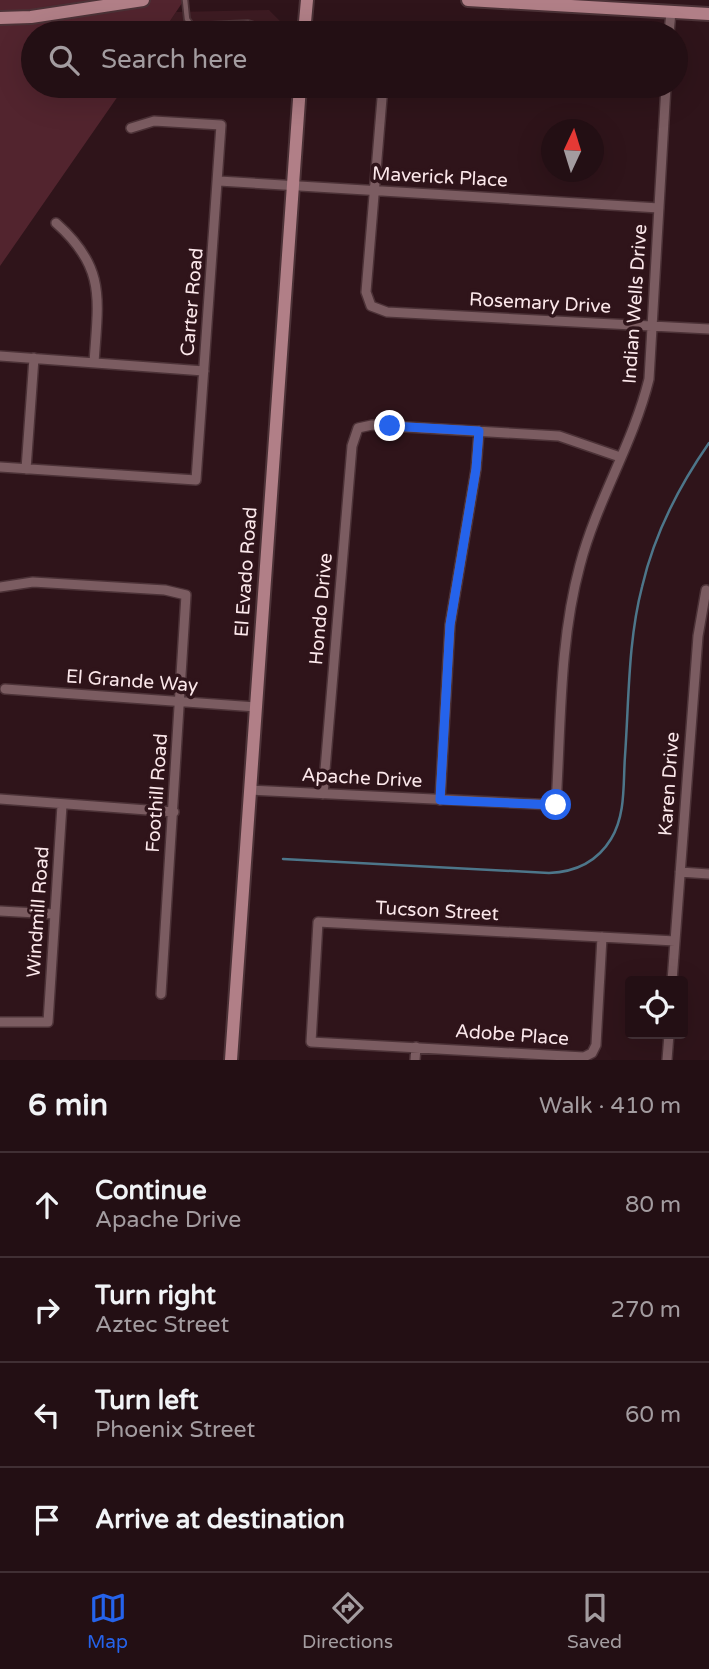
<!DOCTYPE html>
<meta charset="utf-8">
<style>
:root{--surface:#230f14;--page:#2b181d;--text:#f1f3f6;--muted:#a39ca0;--line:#402f34;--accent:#2563eb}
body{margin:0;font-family:"Varela Round",sans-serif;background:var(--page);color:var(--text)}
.controls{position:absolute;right:21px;bottom:21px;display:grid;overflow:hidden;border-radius:7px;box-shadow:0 7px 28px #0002}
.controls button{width:63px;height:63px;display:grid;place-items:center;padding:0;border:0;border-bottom:2px solid var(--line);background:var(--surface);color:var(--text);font:35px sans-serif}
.compass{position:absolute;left:541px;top:119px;width:63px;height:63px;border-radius:50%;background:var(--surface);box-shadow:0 7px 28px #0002;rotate:4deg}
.stop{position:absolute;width:21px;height:21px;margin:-16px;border:5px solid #2563eb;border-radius:50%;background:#fff}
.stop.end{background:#2563eb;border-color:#fff;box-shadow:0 2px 7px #0008}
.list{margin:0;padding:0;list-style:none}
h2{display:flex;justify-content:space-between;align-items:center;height:91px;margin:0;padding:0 28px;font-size:30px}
h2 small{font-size:23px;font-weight:400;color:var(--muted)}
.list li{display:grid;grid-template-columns:46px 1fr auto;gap:21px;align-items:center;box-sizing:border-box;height:105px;padding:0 28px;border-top:2px solid var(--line)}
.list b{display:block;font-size:26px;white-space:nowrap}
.list p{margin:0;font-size:23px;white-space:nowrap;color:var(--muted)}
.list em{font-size:23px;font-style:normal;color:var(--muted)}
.icon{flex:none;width:38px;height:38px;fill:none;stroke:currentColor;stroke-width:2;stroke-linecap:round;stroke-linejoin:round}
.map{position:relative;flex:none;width:709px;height:1060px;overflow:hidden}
.search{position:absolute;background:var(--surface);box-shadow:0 7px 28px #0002;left:21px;right:21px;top:21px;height:77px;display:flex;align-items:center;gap:18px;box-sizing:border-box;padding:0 24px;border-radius:38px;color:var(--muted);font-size:26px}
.sheet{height:511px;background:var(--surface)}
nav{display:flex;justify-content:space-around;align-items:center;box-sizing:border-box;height:98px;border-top:2px solid var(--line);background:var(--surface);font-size:19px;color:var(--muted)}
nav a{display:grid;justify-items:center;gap:4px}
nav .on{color:var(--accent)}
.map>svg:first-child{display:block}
</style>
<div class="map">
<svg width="709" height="1060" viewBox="0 0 709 1060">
<rect width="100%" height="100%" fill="#2f141a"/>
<!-- built -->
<path fill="#3d1b22" d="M269,10L281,22L280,33H162L176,12Z
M229,86H275L274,97L228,94Z"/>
<!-- green -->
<path fill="#52242e" d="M0,0H184L162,33H33V86H125L0,266Z"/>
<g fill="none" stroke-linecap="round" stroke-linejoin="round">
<!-- stream -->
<path stroke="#4d768a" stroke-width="2.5" d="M283,859L549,873C575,872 597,862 611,839C626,815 623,783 625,756C629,700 628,641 642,587C654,535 679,486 709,443"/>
<defs>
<path id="lane" d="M185,0L187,19L192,26L248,23L260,27L263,33"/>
<path id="street" d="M669,33L671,12
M383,86L366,292L371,306L387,312L709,329
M615,86L666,89
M219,181L659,208
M56,223C107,268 98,300 94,363
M0,356L204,371
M0,467L196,480L221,125L154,121L131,128
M26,469L34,358
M0,587L33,582L165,590L186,595L161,994
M5,689L256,707
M251,790L556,805C561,725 559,642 580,565C597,500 633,444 649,379L666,86
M323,794L352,446L358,428L372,425L559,436L620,457
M0,799L174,812
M440,800L450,625L476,469L479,431
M680,872L709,874
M0,911L55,914
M602,937L596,1045L592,1053L584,1057L311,1042L318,922L675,941
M672,981L698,636L706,590
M0,1022H48L62,805
M415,1060L416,1047
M667,1060L669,1034"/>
<path id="secondary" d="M468,0L709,14
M0,18L31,17L143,0
M304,33L307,0
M231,1060L300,86"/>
</defs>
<!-- lane casing -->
<use href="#lane" stroke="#4c3237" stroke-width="8"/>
<!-- street casing -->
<use href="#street" stroke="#4c3237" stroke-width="12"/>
<!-- secondary casing -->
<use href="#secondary" stroke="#4c3237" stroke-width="16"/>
<!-- lane -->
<use href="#lane" stroke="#7b5c61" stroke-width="4.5"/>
<!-- street -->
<use href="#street" stroke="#7b5c61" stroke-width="9"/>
<!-- secondary -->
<use href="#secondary" stroke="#b17f87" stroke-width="12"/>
</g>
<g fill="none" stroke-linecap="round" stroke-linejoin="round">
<!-- route -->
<path stroke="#2563eb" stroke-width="9" d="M390,426L479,431L476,469L450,625L440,800L556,805"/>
</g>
<g text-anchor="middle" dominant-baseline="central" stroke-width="7" stroke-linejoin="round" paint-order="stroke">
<!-- street labels -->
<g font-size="19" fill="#fbe7ea" stroke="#2f141a">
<text transform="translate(440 177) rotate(3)">Maverick Place</text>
<text transform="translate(192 302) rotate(-85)">Carter Road</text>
<text transform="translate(540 303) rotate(3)">Rosemary Drive</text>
<text transform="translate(635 304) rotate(-86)">Indian Wells Drive</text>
<text transform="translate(246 572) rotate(-86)">El Evado Road</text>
<text transform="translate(321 609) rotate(-85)">Hondo Drive</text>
<text transform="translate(132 681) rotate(4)">El Grande Way</text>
<text transform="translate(362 778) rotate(3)">Apache Drive</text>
<text transform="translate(669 784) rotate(-86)">Karen Drive</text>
<text transform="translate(157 793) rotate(-86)">Foothill Road</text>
<text transform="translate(437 911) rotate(3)">Tucson Street</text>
<text transform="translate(38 912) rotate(-86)">Windmill Road</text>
<text transform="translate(512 1035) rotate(4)">Adobe Place</text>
</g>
</g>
</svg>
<div class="controls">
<button><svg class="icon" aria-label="locate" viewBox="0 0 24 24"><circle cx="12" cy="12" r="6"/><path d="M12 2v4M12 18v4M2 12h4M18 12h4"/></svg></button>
</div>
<svg class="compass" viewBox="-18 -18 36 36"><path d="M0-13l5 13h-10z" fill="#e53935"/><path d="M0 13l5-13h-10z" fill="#a39ca0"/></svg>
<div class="stop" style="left:556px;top:805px"></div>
<div class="stop end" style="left:390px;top:426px"></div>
<div class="search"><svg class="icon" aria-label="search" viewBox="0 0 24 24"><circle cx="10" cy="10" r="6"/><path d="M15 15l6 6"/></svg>Search here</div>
</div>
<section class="sheet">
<h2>6 min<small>Walk · 410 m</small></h2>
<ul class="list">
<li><svg class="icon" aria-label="ahead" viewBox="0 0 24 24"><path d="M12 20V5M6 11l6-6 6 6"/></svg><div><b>Continue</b><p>Apache Drive</p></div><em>80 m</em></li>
<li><svg class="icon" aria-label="right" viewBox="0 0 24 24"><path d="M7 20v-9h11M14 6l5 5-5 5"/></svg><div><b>Turn right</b><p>Aztec Street</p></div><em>270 m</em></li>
<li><svg class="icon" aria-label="left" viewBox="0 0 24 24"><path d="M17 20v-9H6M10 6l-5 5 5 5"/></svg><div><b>Turn left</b><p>Phoenix Street</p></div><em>60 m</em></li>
<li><svg class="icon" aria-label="arrive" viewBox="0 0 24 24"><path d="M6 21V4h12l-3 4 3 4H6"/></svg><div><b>Arrive at destination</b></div></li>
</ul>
</section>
<nav>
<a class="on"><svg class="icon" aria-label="map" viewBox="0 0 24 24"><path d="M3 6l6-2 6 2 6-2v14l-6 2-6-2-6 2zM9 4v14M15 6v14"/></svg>Map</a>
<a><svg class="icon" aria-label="directions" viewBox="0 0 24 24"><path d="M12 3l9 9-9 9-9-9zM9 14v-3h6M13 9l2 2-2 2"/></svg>Directions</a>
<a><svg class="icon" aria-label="saved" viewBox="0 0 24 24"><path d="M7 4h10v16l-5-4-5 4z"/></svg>Saved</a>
</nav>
